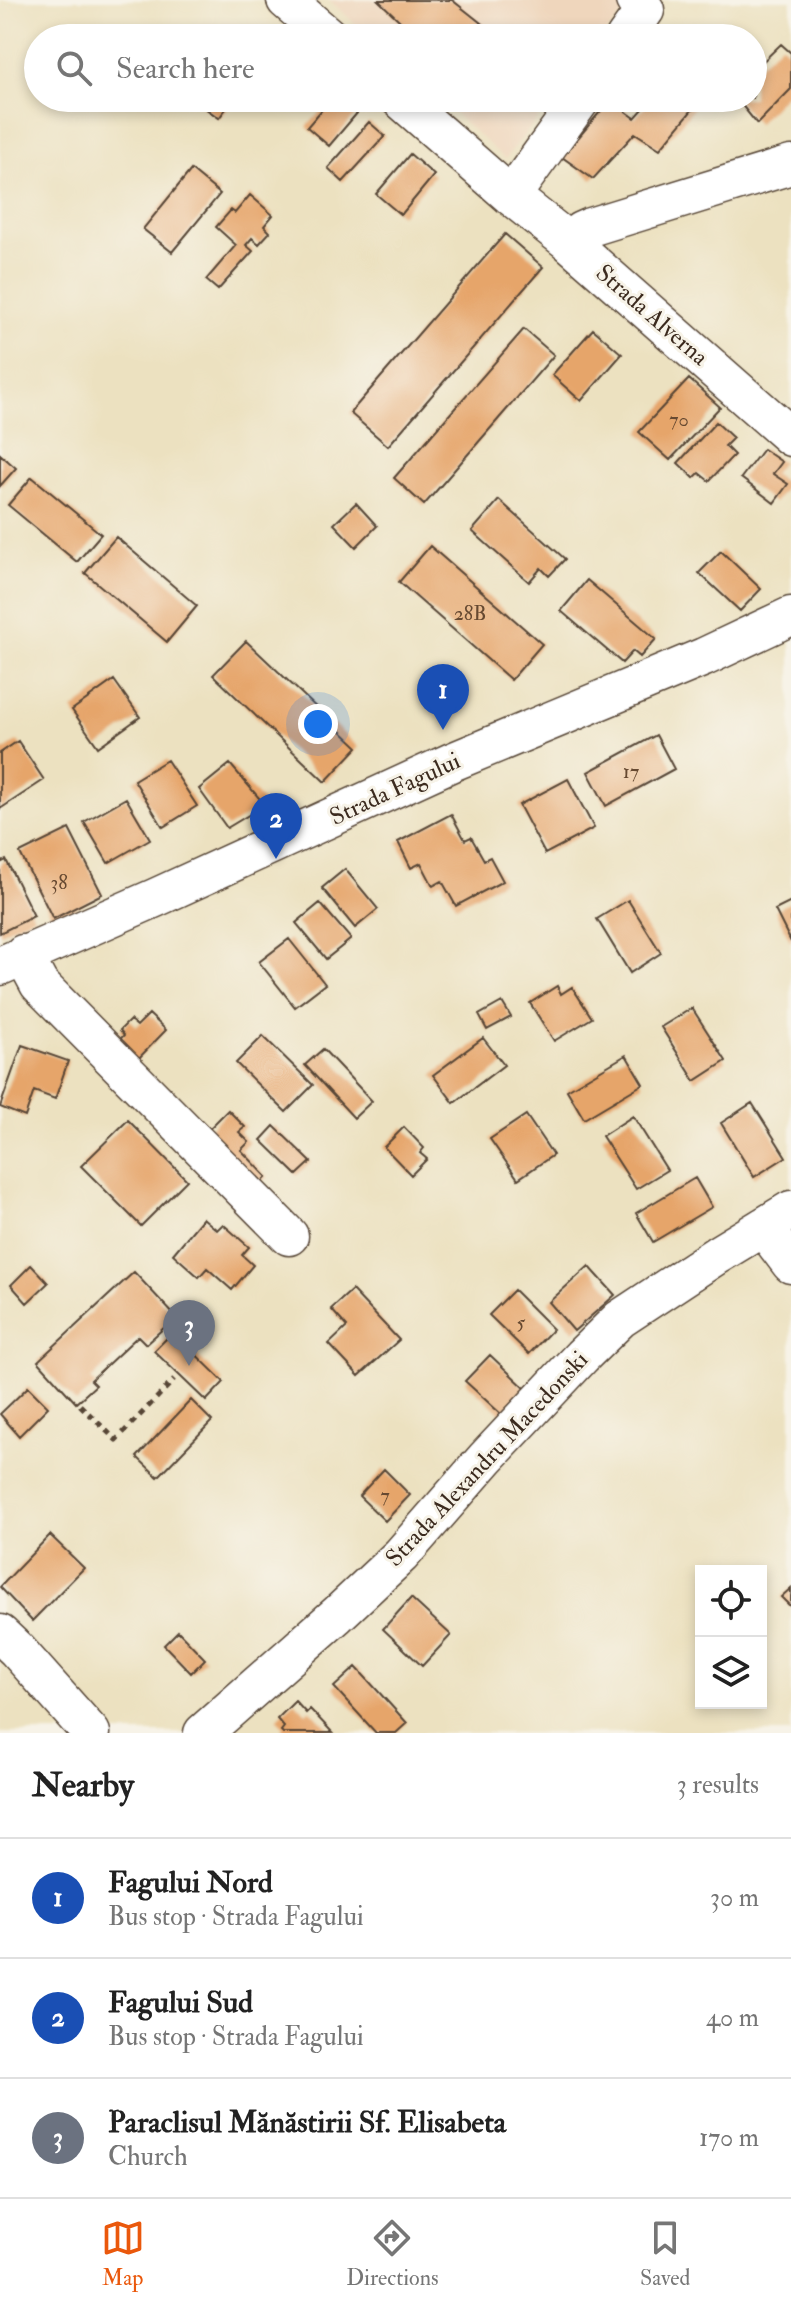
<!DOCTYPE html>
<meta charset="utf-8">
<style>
:root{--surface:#fff;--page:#f6f6f6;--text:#222;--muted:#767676;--line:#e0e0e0;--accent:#ea580c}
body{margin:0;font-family:"IM FELL Double Pica",serif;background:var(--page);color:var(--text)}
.controls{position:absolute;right:24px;bottom:24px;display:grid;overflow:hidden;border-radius:0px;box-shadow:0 4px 12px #0003}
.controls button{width:72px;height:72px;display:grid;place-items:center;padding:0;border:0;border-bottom:2px solid var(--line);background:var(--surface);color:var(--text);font:40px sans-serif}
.you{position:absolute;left:318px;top:724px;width:28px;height:28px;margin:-20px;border:6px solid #fff;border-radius:50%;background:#1a73e8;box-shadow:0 0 0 12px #1a73e833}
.badge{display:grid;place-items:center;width:52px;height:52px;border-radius:50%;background:var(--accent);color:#fff;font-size:26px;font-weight:700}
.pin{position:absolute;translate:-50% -66px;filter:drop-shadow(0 2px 4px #0008)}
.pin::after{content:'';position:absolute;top:42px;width:28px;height:24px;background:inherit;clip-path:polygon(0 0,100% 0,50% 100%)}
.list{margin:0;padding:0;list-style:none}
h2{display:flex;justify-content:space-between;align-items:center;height:104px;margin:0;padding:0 32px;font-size:34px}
h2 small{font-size:26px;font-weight:400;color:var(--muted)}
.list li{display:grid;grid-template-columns:52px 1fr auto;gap:24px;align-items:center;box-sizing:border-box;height:120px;padding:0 32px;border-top:2px solid var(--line)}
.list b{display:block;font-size:30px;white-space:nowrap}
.list p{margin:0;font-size:26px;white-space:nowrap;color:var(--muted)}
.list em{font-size:26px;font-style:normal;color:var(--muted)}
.icon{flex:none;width:44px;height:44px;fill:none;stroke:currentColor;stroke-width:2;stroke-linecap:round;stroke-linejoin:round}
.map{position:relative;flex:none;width:791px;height:1733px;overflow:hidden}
.search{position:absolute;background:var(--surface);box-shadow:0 4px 12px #0003;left:24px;right:24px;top:24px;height:88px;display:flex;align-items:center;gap:20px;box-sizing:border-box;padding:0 28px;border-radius:44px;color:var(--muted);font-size:30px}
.sheet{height:464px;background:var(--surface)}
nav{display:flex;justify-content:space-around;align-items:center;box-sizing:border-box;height:112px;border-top:2px solid var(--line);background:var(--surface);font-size:22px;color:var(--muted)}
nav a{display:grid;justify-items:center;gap:4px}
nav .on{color:var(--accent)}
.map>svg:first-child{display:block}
</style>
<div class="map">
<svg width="791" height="1733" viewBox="0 0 791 1733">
<rect width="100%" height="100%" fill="#f7f3e8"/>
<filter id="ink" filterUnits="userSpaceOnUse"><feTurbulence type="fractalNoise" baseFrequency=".0125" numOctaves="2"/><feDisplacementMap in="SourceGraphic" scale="16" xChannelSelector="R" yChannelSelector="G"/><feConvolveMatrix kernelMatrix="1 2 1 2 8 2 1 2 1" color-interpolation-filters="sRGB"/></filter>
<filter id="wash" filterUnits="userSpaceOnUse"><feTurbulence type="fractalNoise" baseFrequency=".006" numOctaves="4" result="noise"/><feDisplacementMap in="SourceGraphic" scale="32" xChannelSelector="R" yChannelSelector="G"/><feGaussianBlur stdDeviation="1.8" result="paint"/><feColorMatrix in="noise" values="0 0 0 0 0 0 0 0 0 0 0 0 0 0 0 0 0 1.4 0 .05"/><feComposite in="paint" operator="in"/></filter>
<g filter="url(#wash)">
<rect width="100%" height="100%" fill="#ece1c0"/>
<!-- built -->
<path fill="#efd6bc" d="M329,0H621L628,7L602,38H371Z
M437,98H554L505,159Z"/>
<g id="blocks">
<!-- building -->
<path fill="#e6a56a" d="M378,0H452L500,38H418Z
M781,44L791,53V89L757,124L736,98H753V71Z
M202,98H234L219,118L198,103Z
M332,98H342L358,112L329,146L307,127Z
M653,98H702L660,149L635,133L593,179L562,157L610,100L635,118Z
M369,122L385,136L343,182L328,168Z
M410,154L434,175L401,215L376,194Z
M191,170L220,194L172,252L143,229Z
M250,195L273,215L264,226L270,232L259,244L252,238L246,245L253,251L218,290L206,280L236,245L216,227L231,210L235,213Z
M505,234L543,267L388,446L350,413Z
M524,329L554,355L424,505L394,478Z
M593,329L622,354L581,401L552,375Z
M689,379L720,407L670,460L639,432Z
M716,422L733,438L725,446L734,455L709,481L699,473L694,478L678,463Z
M763,449L782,462L773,474L788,484L774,503L741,478Z
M0,454L16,468L0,486Z
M32,477L101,534L77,562L8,505Z
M499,500L565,559L549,576L541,568L529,582L472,531Z
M356,503L377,526L356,547L334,524Z
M116,537L197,606L167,642L85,573Z
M430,546L542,644L511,680L399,582Z
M721,551L761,589L740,611L699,573Z
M587,580L656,639L640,657L633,651L622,663L561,611Z
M246,641L358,747L325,782L213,675Z
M114,680L140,717L98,747L72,710Z
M656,735L674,769L606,806L588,772Z
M18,741L44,780L0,809V753Z
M167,760L197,806L163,827L134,780Z
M230,764L265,805L227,828L199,789Z
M568,779L594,828L545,854L519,805Z
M126,798L150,839L108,863L84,822Z
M451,814L465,840L471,837L484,860L490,857L503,881L456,906L442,881L433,886L421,863L411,868L398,842Z
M69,829L102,894L53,919L20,853Z
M6,860L34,916L0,933V863Z
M345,869L378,909L355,928L322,888Z
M628,900L661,953L630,973L597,919Z
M791,902V942L775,910Z
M320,903L351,939L326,959L296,923Z
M289,939L325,984L295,1007L259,962Z
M557,986L561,994L572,987L592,1018L554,1041L530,1003Z
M502,1002L511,1017L487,1030L479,1015Z
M692,1008L726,1061L695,1081L661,1027Z
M149,1014L166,1030L133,1064L114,1046L124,1035L120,1030L130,1020L137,1026Z
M263,1036L313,1085L286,1112L236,1063Z
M483,1038L504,1065L454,1103L433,1075Z
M22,1045L68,1061L55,1099L34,1091L25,1117L0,1107Z
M323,1049L372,1101L354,1118L305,1065Z
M626,1055L643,1084L584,1119L567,1090Z
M752,1103L786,1157L754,1177L721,1123Z
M228,1110L245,1127L239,1132L249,1142L241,1150L267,1177L253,1191L201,1137Z
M526,1115L553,1155L518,1179L490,1139Z
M633,1116L667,1170L636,1189L602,1136Z
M128,1120L187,1180L141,1226L81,1166Z
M274,1126L311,1162L297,1175L261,1140Z
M404,1127L424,1148L420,1153L427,1159L411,1175L384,1147Z
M695,1178L712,1207L653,1242L636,1213Z
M203,1218L217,1230L223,1224L249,1247L242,1255L253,1265L232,1290L207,1268L199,1277L173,1254Z
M31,1265L48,1283L27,1303L11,1285Z
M589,1266L615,1295L574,1331L549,1302Z
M134,1272L176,1317L146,1344L138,1336L91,1380L96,1385L76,1403L38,1361Z
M352,1290L399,1340L359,1376L329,1344L347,1327L331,1309Z
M514,1290L553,1329L529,1354L489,1315Z
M173,1332L224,1382L206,1401L154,1351Z
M490,1355L526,1389L501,1414L465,1381Z
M28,1387L48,1407L19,1436L0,1414Z
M191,1400L212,1421L158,1477L137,1457Z
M384,1469L410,1495L385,1521L359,1496Z
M50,1535L84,1568L32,1621L0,1587Z
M791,1588V1607L781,1597Z
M411,1598L451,1635L422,1666L383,1629Z
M178,1631L205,1659L191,1673L164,1645Z
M356,1667L407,1723L396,1733H376L334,1687Z
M295,1701L306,1713L310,1709L333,1733H283L281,1731L284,1727L277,1719Z"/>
</g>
</g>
<g filter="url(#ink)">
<use href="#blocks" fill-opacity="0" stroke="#564536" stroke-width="2"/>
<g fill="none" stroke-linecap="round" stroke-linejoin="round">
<defs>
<path id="minor" d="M286,0L330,38
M625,38L645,10L635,0
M399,98L511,196L569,242L791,437
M511,196L582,98
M569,242L581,231L590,227L791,165
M23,954L39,984L289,1236
M0,966L155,898L452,762L704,657L791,616
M763,1227L791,1264
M0,1634L17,1650L91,1733
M203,1733L337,1615L401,1555L486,1458L582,1356L620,1319L717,1255L791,1210"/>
</defs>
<!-- minor casing -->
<use href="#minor" stroke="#564536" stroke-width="41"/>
<!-- path -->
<path stroke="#564536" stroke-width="5" stroke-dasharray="6 6" stroke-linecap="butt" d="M80,1405L116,1440L174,1380"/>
<!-- minor -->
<use href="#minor" stroke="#fff" stroke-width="38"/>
</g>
</g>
<g text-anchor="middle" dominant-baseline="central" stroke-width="6" stroke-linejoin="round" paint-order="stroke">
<!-- number labels -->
<g font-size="20" fill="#664931">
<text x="679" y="419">70</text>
<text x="470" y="613">28B</text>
<text x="631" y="771">17</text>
<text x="59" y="882">38</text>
<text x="521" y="1322">5</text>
<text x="385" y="1495">7</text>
</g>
<!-- street labels -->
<g font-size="24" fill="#3b2a1e" stroke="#f7f3e8">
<text transform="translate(652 315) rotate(41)">Strada Alverna</text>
<text transform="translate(395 789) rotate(-25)">Strada Fagului</text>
<text transform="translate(487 1459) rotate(-47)">Strada Alexandru Macedonski</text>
</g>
</g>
</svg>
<div class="controls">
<button><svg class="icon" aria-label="locate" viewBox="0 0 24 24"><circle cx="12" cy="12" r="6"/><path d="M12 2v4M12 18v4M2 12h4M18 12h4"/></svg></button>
<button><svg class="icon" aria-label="layers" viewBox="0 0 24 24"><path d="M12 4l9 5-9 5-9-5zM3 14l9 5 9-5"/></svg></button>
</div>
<div class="you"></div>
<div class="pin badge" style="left:443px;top:730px;background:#1a4fb4">1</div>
<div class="pin badge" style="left:276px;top:859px;background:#1a4fb4">2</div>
<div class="pin badge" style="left:189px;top:1366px;background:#6b7280">3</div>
<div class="search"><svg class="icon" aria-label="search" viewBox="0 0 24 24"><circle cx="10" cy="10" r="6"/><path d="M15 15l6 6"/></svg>Search here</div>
</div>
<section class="sheet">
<h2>Nearby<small>3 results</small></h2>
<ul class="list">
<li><span class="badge" style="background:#1a4fb4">1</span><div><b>Fagului Nord</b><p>Bus stop · Strada Fagului</p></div><em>30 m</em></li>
<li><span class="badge" style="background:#1a4fb4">2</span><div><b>Fagului Sud</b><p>Bus stop · Strada Fagului</p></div><em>40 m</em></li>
<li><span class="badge" style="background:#6b7280">3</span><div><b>Paraclisul Mănăstirii Sf. Elisabeta</b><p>Church</p></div><em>170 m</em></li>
</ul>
</section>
<nav>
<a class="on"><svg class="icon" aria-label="map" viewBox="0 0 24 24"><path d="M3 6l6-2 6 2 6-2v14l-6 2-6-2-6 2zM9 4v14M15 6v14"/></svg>Map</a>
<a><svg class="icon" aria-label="directions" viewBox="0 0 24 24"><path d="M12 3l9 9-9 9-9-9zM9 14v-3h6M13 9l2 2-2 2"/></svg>Directions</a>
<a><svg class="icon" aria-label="saved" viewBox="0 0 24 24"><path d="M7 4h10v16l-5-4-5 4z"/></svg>Saved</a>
</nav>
